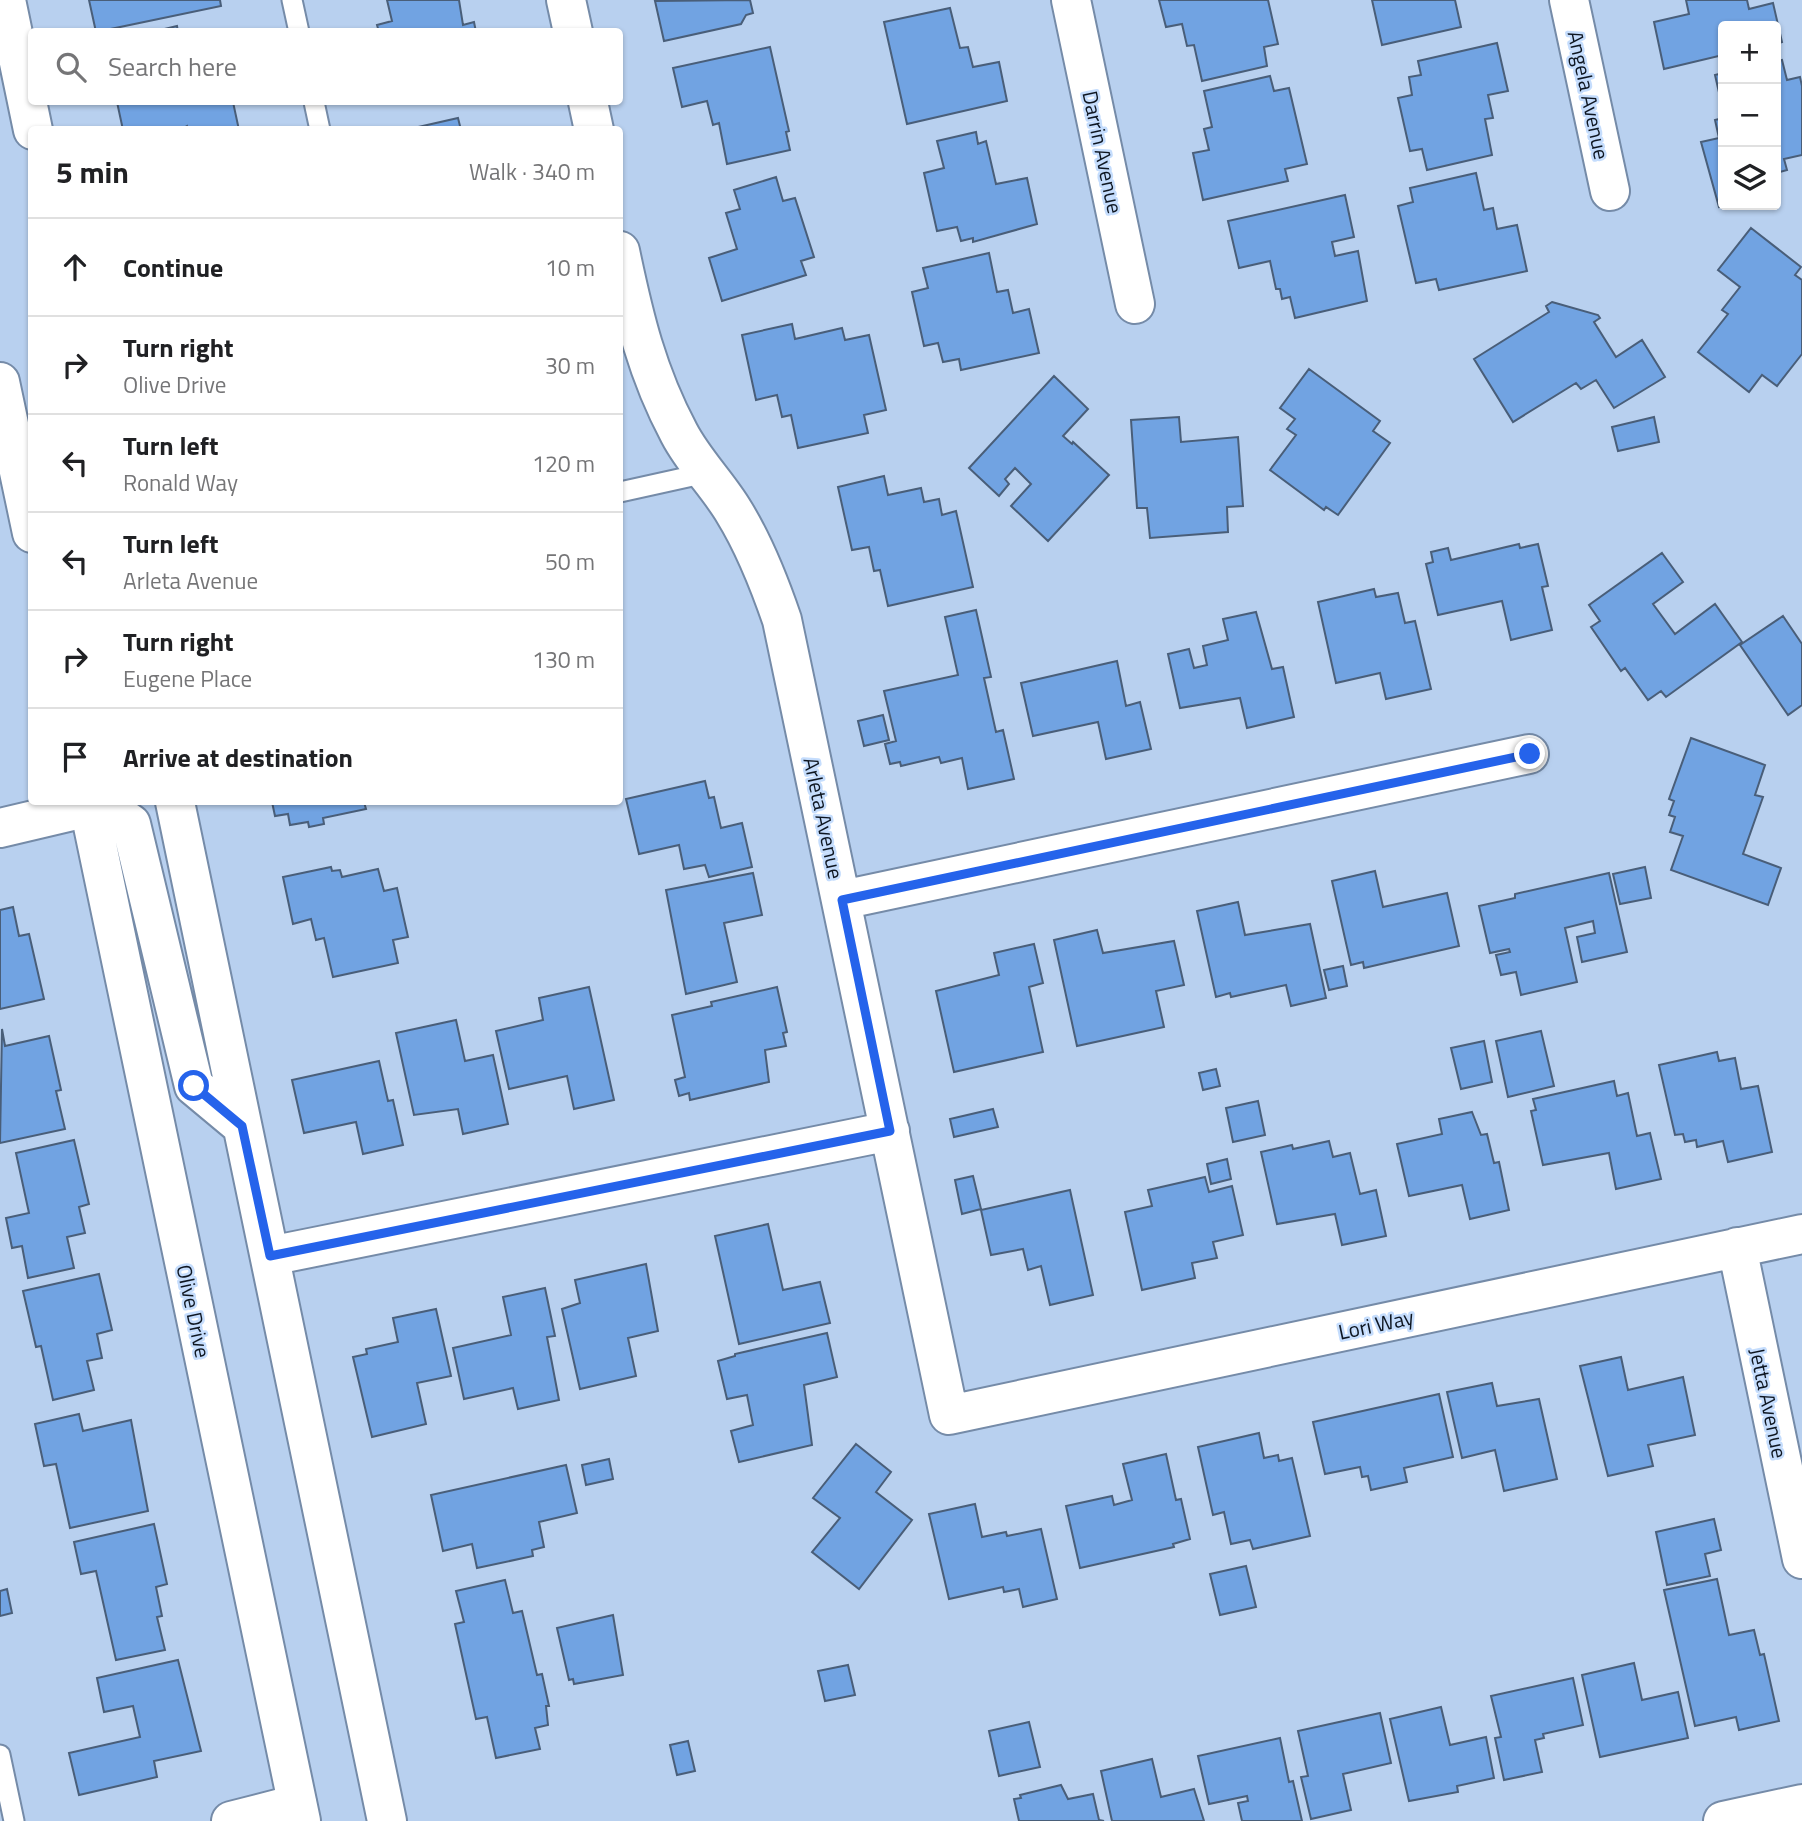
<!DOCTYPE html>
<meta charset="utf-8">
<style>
:root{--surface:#fff;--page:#f2f2f2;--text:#202124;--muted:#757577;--line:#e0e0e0}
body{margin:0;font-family:"Titillium Web",sans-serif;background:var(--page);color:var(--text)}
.controls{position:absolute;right:21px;top:21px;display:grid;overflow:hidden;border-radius:7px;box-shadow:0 2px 5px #0004}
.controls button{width:63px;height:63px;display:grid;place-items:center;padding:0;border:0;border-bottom:2px solid var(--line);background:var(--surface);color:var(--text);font:35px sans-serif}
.stop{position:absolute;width:21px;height:21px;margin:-16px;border:5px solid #2563eb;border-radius:50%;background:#fff}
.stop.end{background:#2563eb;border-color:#fff;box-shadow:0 2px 7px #0008}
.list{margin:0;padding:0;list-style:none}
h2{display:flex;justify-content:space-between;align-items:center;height:91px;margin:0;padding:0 28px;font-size:30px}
h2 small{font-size:23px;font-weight:400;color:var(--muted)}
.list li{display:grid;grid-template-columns:46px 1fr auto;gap:21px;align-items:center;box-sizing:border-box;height:98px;padding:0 28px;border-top:2px solid var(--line)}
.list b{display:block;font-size:26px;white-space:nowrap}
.list p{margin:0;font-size:23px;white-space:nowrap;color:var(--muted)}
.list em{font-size:23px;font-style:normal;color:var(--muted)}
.icon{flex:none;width:38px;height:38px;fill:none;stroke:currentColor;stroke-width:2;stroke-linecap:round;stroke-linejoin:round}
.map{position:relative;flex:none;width:1802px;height:1821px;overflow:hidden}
.search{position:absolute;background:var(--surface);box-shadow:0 2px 5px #0004;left:28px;top:28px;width:595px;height:77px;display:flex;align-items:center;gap:18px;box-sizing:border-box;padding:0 24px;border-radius:7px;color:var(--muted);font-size:26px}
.panel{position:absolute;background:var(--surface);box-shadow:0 2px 5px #0004;left:28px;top:126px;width:595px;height:679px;border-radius:7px}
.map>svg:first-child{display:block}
</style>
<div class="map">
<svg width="1802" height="1821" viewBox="0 0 1802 1821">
<rect width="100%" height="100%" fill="#b8d0ef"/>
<!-- building -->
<path fill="#71a3e2" stroke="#495e79" stroke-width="2" d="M89,0H220L221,6L96,32Z
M387,0H459L463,25L474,22L476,32H379L377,25L392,21Z
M750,0L753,13L746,15L741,24L664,41L655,1Z
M1159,0H1268L1278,44L1264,47L1267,66L1202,81L1194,45L1187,46L1182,24L1166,27Z
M1372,0H1455L1461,27L1382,45Z
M1686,0H1747L1749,9L1773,3L1782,42L1776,44V26H1723V55L1664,69L1654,22L1689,14Z
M950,8L960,48L968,47L973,67L999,62L1007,101L907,124L884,22Z
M177,26L178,32H152Z
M1497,43L1508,91L1488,95L1493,118L1485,119L1492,155L1427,170L1422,149L1410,151L1398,98L1412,95L1409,77L1421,75L1418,61Z
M770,47L789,131L786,132L790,150L727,164L719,123L713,125L707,101L682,107L673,68Z
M1782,60L1787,80L1800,77L1802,86V155L1784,159L1787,170L1776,173V61Z
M1723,73V110L1715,75Z
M1270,76L1274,91L1289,88L1307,164L1285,169L1288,181L1203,200L1193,153L1209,150L1204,129L1212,127L1204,91Z
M110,102H233L239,130H188L187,126L180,130H123L117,102Z
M458,118L461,130H415L414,128Z
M1723,118V205H1729L1719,207L1701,142L1719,138L1715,120Z
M976,132L978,144L986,141L996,184L1027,178L1037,224L973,242V238L961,241L957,227L937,231L924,173L944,168L937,141Z
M1476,173L1484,210L1493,208L1497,229L1517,225L1527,271L1439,290L1436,279L1416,283L1398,206L1413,202L1410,188Z
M776,177L783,201L795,198L814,257L801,261L806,275L722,301L709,258L737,249L726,213L740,209L734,190Z
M1345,195L1354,237L1332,242L1335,256L1358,251L1367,301L1295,318L1290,297L1282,299L1280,289H1276L1270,261L1239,268L1228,221Z
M1751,228L1801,267L1795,275L1802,280V354L1777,386L1762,375L1749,392L1698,352L1728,314L1722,310L1740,287L1718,270Z
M989,253L997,292L1008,290L1013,313L1029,309L1039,353L961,370L959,359L943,362L938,343L924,346L912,292L928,288L923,268Z
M1552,302L1598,315L1600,318L1594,322L1616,357L1642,340L1665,377L1614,408L1596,380L1581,389L1576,383L1513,422L1474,359L1549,312L1546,306Z
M792,324L795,339L842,328L845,340L869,335L886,410L864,415L868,433L798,448L791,415L782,417L777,395L756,400L742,335Z
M1309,369L1380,421L1373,431L1390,443L1338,515L1326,507L1324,510L1270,470L1296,435L1287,429L1295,419L1280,408Z
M1054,376L1088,409L1063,436L1072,444L1073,442L1109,475L1048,541L1011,506L1031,484L1015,468L1005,479L1009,484L999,496L969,468Z
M1179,417L1181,442L1238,437L1243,506L1227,507L1228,532L1150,538L1147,508H1137L1131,420Z
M1654,417L1659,442L1618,451L1612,427Z
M884,476L888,495L921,488L924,502L939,499L942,515L956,511L973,587L888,606L880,570L874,571L869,547L852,550L838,487Z
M1519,544L1520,548L1538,544L1548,586L1542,587L1552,630L1511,640L1502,601L1438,615L1426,564L1433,562L1431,552L1448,548L1451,560Z
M1662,553L1683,582L1653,604L1675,634L1715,604L1742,642L1666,697L1661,691L1648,700L1625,668L1621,671L1591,627L1600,621L1589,605Z
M1374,589L1376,597L1398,593L1405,623L1415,621L1431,689L1386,699L1380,673L1336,683L1318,602Z
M976,610L991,677L984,678L996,732L1003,730L1014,779L968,789L962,758L941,763L939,757L901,766L900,762L890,764L885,744L896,741L884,691L958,675L945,617Z
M1256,612L1272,669L1283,667L1294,717L1247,728L1240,698L1180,708L1168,654L1189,649L1194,668L1207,665L1203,646L1228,640L1223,619Z
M1783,616L1802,644V705L1788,715L1740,645Z
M1117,661L1126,706L1140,702L1151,749L1106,759L1098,722L1033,736L1021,683Z
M883,715L889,740L864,746L858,721Z
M1691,738L1765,765L1755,795L1763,797L1743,854L1781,868L1768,905L1671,870L1683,836L1670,832L1675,817L1669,815L1674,801L1669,799Z
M705,781L709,798L714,797L721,828L742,823L752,867L709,877L705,865L684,869L679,845L639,854L626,799Z
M272,802H364L366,809L323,818L324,824L309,827L308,822L290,825L288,814L275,816Z
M331,867L332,871L340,870L342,877L378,869L384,891L397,888L408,937L393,940L398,963L333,977L324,938L316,940L311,919L293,924L283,877Z
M1645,867L1651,898L1620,904L1613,874Z
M1375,871L1383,907L1447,893L1459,946L1364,968L1363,962L1351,965L1332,881Z
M753,873L762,915L724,923L737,982L686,994L666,890Z
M1609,873L1627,952L1582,962L1577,937L1595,933L1593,921L1565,928L1577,982L1521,995L1516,972L1501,975L1496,955L1510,952L1509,949L1490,953L1479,906L1515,898V894Z
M1238,902L1245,935L1310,924L1326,998L1291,1006L1286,985L1231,997L1230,993L1216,997L1197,911Z
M13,907L19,936L29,934L44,999L0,1009V910Z
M1097,930L1103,953L1174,941L1184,985L1156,991L1164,1027L1077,1046L1054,940Z
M1034,944L1043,983L1029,987L1043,1052L954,1072L936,991L999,975L994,953Z
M1343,966L1347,986L1329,990L1324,970Z
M589,987L614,1100L574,1109L567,1076L509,1089L496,1031L543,1020L539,998Z
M777,987L787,1032L783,1033L786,1046L765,1050L769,1082L690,1100L689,1093L679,1096L675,1080L685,1077L672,1015L712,1006L711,1002Z
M456,1020L465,1061L493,1055L508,1124L463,1134L458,1109L414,1115L396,1033Z
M2,1029L5,1046L49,1036L61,1090L56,1091L65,1129L0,1143Z
M1541,1031L1554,1086L1508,1097L1496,1041Z
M1484,1041L1492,1082L1461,1089L1451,1048Z
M1717,1052L1719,1061L1735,1058L1741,1089L1758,1086L1772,1152L1728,1162L1723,1141L1697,1147L1696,1140L1685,1142L1683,1134L1675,1135L1659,1065Z
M379,1061L388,1101L393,1100L403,1145L363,1154L356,1122L304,1133L292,1080Z
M1216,1069L1220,1086L1203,1090L1199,1073Z
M1614,1081L1617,1096L1628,1093L1637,1136L1650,1133L1661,1179L1616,1189L1609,1153L1543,1165L1531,1111L1536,1110L1533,1099Z
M1258,1101L1265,1135L1233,1142L1226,1108Z
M993,1109L998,1127L954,1137L950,1119Z
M1472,1112L1481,1135L1487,1134L1494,1163L1499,1162L1509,1210L1470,1219L1462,1185L1409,1196L1397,1144L1442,1134L1439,1119Z
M74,1140L89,1204L79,1207L85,1233L67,1237L74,1268L28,1278L22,1246L12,1248L6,1218L29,1213L16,1153Z
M1329,1141L1333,1157L1350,1153L1360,1194L1376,1190L1386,1236L1342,1245L1335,1214L1277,1224L1261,1152L1292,1145L1293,1149Z
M1227,1159L1231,1179L1211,1184L1207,1164Z
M973,1176L981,1209L962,1214L955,1180Z
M1205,1177L1209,1192L1232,1186L1243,1235L1213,1242L1217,1258L1192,1263L1195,1278L1142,1290L1125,1212L1152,1206L1148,1190Z
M1070,1190L1093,1295L1050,1305L1041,1266L1028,1270L1023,1249L991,1255L981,1210Z
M768,1224L783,1290L820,1282L830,1323L739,1344L715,1236Z
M646,1264L658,1331L628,1338L636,1376L580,1389L562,1309L580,1303L575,1280Z
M99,1274L112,1330L97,1334L102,1358L87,1361L94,1390L53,1400L41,1346L36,1347L23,1291Z
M545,1288L555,1336L547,1337L559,1400L518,1409L513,1388L464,1399L453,1348L511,1335L503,1297Z
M436,1309L451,1376L417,1383L426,1424L372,1437L353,1357L367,1354L366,1349L398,1342L393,1318Z
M827,1333L837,1377L804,1385L812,1445L739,1462L731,1431L753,1425L747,1395L727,1399L718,1361L735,1356V1354Z
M1621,1357L1628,1390L1683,1377L1695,1435L1648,1445L1653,1466L1608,1476L1580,1366Z
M1492,1383L1497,1406L1539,1399L1557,1479L1504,1491L1495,1450L1462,1458L1447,1392Z
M1439,1394L1453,1457L1404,1468L1407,1482L1371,1490L1368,1476L1362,1477L1360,1467L1325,1474L1313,1422Z
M79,1414L83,1431L131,1420L148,1511L70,1528L56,1464L44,1466L35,1424Z
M1259,1433L1264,1458L1278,1455L1279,1461L1292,1458L1310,1536L1253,1549L1250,1540L1231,1544L1224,1512L1213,1515L1198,1447Z
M856,1444L891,1472L876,1492L912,1520L859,1589L812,1552L840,1518L813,1498Z
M1166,1454L1176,1500L1181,1499L1190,1539L1173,1544L1174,1547L1080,1568L1066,1506L1112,1496L1114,1505L1132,1500L1123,1464Z
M609,1459L613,1479L586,1485L582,1465Z
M566,1465L577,1513L539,1522L544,1547L532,1550L533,1556L477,1568L472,1544L443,1551L431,1495Z
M975,1504L982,1537L1006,1532L1007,1536L1041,1529L1057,1599L1023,1607L1019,1589L1004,1592L1003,1587L949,1599L929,1514Z
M1714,1519L1721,1550L1705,1554L1710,1576L1667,1585L1656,1532Z
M154,1524L167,1584L156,1587L162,1616L157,1617L165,1650L116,1660L96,1571L81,1574L74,1542Z
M1246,1566L1256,1607L1220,1615L1210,1574Z
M1717,1579L1729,1635L1754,1630L1760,1655L1764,1654L1779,1721L1739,1730L1736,1717L1695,1726L1664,1590Z
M505,1580L513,1613L522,1611L537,1675L542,1674L549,1706H546L548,1725L535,1728L540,1749L496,1758L487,1717L476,1719L455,1624L464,1622L456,1591Z
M7,1589L12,1613L0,1616V1591Z
M613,1615L623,1675L574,1684L573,1679L569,1680L557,1628Z
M178,1660L201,1751L154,1761L157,1777L79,1795L69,1753L140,1737L133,1706L104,1712L97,1678Z
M1634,1663L1642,1700L1678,1692L1688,1738L1600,1757L1582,1675Z
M848,1665L855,1695L825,1701L818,1671Z
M1573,1678L1583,1725L1543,1734L1544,1738L1535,1740L1542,1772L1504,1780L1495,1738L1501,1737L1491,1696Z
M1441,1707L1450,1745L1486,1737L1494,1778L1457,1786L1458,1792L1409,1801L1390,1719Z
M1380,1713L1391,1763L1343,1774L1351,1810L1311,1819L1301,1777L1308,1776L1298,1731Z
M1029,1722L1040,1767L999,1776L989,1731Z
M1280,1738L1289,1782L1293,1781L1302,1821H1242L1238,1803L1248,1801L1247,1796L1209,1804L1198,1756Z
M688,1741L695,1771L677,1775L670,1745Z
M1152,1759L1161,1797L1194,1789L1204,1821H1112L1101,1771Z
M1061,1785L1068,1799L1093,1794L1099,1820L1104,1821H1019L1014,1799L1021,1798L1020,1795Z"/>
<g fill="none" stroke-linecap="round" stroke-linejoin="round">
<defs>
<path id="service" d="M292,0L299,32
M314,102L320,130
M620,492L706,473
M0,1755L14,1821"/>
<path id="minor" d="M566,0L573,32
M1071,0L1135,304
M1569,0L1610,191
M588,102L594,130
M620,251C634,318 647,373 679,433C694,462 718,485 734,512C755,546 769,582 782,620L949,1415L1802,1234
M0,828L89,807
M842,900L1529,754
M1737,1247L1802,1559
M270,1256L890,1131
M231,1821L297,1804
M1723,1821L1802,1804"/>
<path id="secondary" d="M6,0L33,130
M0,382L32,533
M88,802L301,1821
M175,802L387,1821
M89,807L114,812L131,824L194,1086L242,1126"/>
</defs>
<!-- service casing -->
<use href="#service" stroke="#758ba8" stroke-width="23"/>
<!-- minor casing -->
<use href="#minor" stroke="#758ba8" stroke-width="42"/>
<!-- secondary casing -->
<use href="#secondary" stroke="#758ba8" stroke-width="42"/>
<!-- service -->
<use href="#service" stroke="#fff" stroke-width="19"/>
<!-- minor -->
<use href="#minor" stroke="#fff" stroke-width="38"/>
<!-- secondary -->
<use href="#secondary" stroke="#fff" stroke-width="38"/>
</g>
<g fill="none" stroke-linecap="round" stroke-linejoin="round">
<!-- route -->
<path stroke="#2563eb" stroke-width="9" d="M194,1086L242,1126L270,1256L890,1131L842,900L1530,754"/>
</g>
<g text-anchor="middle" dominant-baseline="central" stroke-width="5" stroke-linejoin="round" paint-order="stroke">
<!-- street labels -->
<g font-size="21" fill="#0e1621" stroke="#c5ddfd">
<text transform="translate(1589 95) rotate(78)">Angela Avenue</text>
<text transform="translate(1103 152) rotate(78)">Darrin Avenue</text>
<text transform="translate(824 818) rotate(78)">Arleta Avenue</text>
<text transform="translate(194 1311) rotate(78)">Olive Drive</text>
<text transform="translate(1376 1324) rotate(-12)">Lori Way</text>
<text transform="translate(1769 1403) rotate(78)">Jetta Avenue</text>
</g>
</g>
</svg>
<div class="controls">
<button>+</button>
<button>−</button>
<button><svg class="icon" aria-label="layers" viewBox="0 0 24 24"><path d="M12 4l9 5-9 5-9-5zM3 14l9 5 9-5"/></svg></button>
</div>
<div class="stop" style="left:194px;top:1086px"></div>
<div class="stop end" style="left:1530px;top:754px"></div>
<div class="search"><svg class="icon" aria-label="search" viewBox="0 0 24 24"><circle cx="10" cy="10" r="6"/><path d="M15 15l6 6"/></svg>Search here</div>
<section class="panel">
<h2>5 min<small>Walk · 340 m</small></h2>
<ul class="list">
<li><svg class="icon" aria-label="ahead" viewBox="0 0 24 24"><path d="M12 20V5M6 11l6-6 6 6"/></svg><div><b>Continue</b></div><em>10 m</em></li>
<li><svg class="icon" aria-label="right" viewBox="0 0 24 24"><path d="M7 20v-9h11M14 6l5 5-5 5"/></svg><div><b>Turn right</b><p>Olive Drive</p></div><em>30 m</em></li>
<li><svg class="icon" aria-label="left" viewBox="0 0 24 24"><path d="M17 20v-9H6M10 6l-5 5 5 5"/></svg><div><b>Turn left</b><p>Ronald Way</p></div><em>120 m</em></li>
<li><svg class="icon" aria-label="left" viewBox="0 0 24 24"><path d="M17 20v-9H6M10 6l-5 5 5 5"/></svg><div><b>Turn left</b><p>Arleta Avenue</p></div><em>50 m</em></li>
<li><svg class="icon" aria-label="right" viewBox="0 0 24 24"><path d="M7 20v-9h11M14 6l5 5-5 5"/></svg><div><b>Turn right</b><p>Eugene Place</p></div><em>130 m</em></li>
<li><svg class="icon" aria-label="arrive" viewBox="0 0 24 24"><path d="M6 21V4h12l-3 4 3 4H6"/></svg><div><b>Arrive at destination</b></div></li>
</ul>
</section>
</div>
